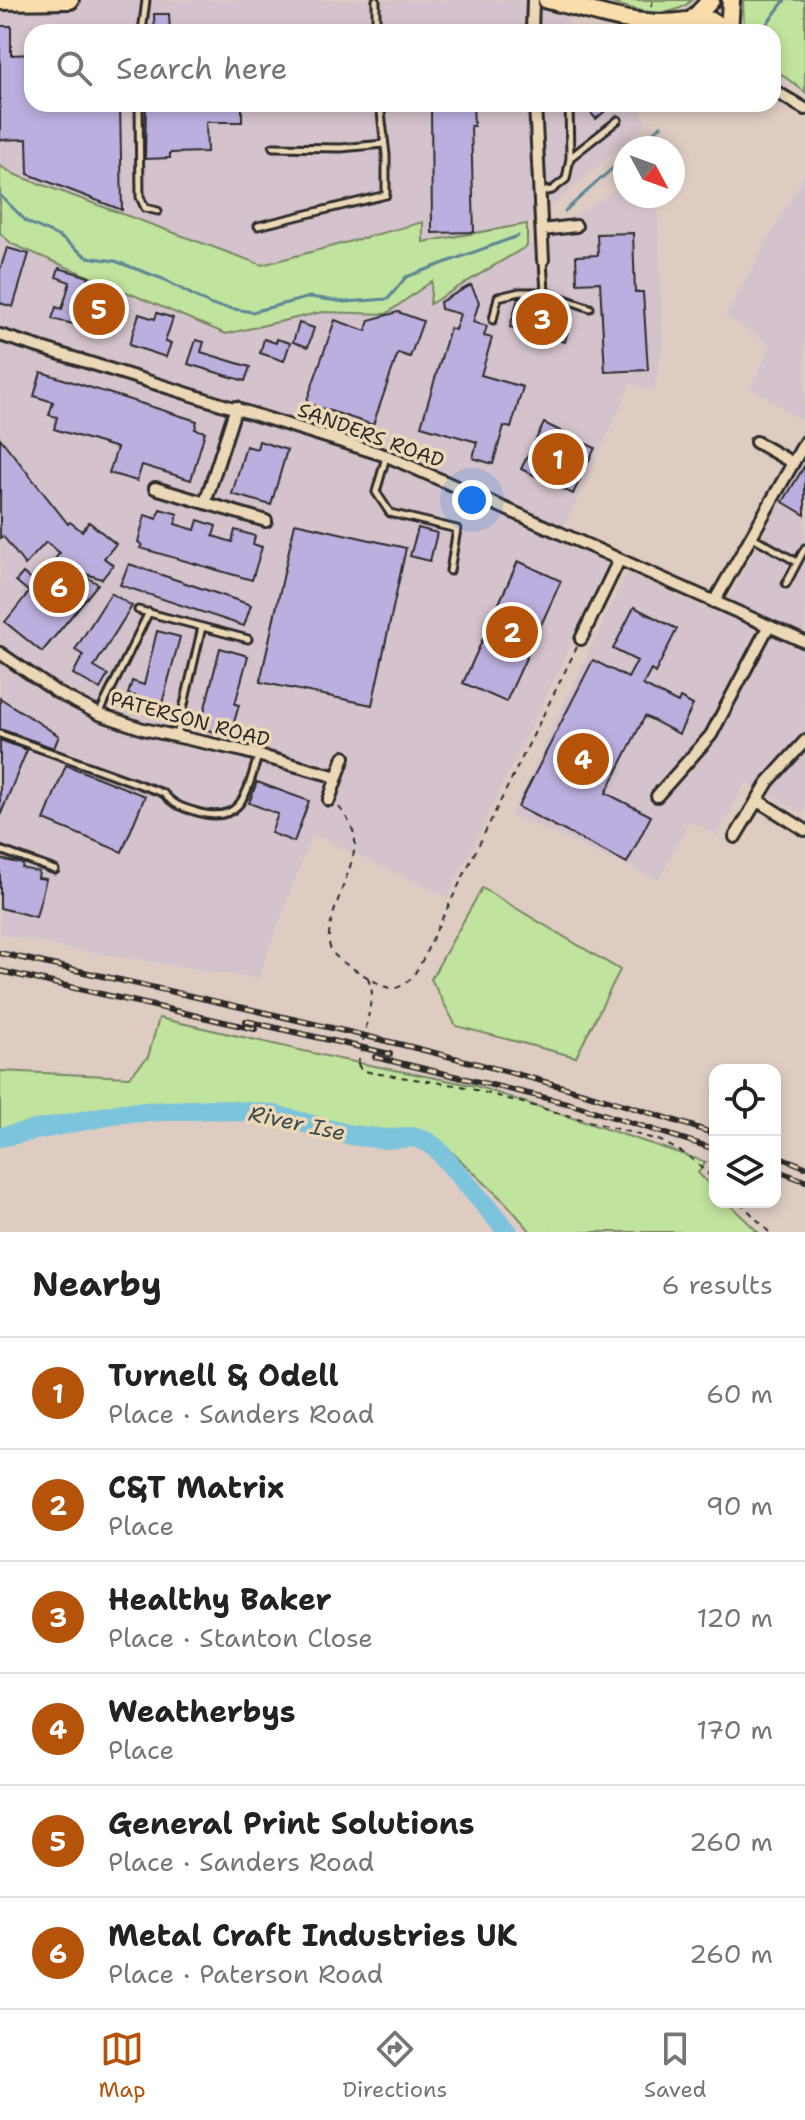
<!DOCTYPE html>
<meta charset="utf-8">
<style>
:root{--surface:#fff;--page:#f2f2f2;--text:#222;--muted:#767676;--line:#e0e0e0;--accent:#b45309}
body{margin:0;font-family:"Shantell Sans",sans-serif;background:var(--page);color:var(--text)}
.controls{position:absolute;right:24px;bottom:24px;display:grid;overflow:hidden;border-radius:16px;box-shadow:0 4px 12px #0003}
.controls button{width:72px;height:72px;display:grid;place-items:center;padding:0;border:0;border-bottom:2px solid var(--line);background:var(--surface);color:var(--text);font:40px sans-serif}
.compass{position:absolute;left:613px;top:136px;width:72px;height:72px;border-radius:50%;background:var(--surface);box-shadow:0 4px 12px #0003;rotate:131deg}
.you{position:absolute;left:472px;top:500px;width:28px;height:28px;margin:-20px;border:6px solid #fff;border-radius:50%;background:#1a73e8;box-shadow:0 0 0 12px #1a73e833}
.badge{display:grid;place-items:center;width:52px;height:52px;border-radius:50%;background:var(--accent);color:#fff;font-size:26px;font-weight:700}
.pin{position:absolute;translate:-50% -50%;border:4px solid #fff;box-shadow:0 2px 8px #0006}
.list{margin:0;padding:0;list-style:none}
h2{display:flex;justify-content:space-between;align-items:center;height:104px;margin:0;padding:0 32px;font-size:34px}
h2 small{font-size:26px;font-weight:400;color:var(--muted)}
.list li{display:grid;grid-template-columns:52px 1fr auto;gap:24px;align-items:center;box-sizing:border-box;height:112px;padding:0 32px;border-top:2px solid var(--line)}
.list b{display:block;font-size:30px;white-space:nowrap}
.list p{margin:0;font-size:26px;white-space:nowrap;color:var(--muted)}
.list em{font-size:26px;font-style:normal;color:var(--muted)}
.icon{flex:none;width:44px;height:44px;fill:none;stroke:currentColor;stroke-width:2;stroke-linecap:round;stroke-linejoin:round}
.map{position:relative;flex:none;width:805px;height:1232px;overflow:hidden}
.search{position:absolute;background:var(--surface);box-shadow:0 4px 12px #0003;left:24px;right:24px;top:24px;height:88px;display:flex;align-items:center;gap:20px;box-sizing:border-box;padding:0 28px;border-radius:24px;color:var(--muted);font-size:30px}
.sheet{height:776px;background:var(--surface)}
nav{display:flex;justify-content:space-around;align-items:center;box-sizing:border-box;height:112px;border-top:2px solid var(--line);background:var(--surface);font-size:22px;color:var(--muted)}
nav a{display:grid;justify-items:center;gap:4px}
nav .on{color:var(--accent)}
.map>svg:first-child{display:block}
</style>
<div class="map">
<svg width="805" height="1232" viewBox="0 0 805 1232">
<rect width="100%" height="100%" fill="#deccc3"/>
<filter id="ink" filterUnits="userSpaceOnUse"><feTurbulence type="fractalNoise" baseFrequency=".0125" numOctaves="2"/><feDisplacementMap in="SourceGraphic" scale="16" xChannelSelector="R" yChannelSelector="G"/><feConvolveMatrix kernelMatrix="1 2 1 2 8 2 1 2 1" color-interpolation-filters="sRGB"/></filter>
<g filter="url(#ink)">
<!-- built -->
<path fill="#d4c3cc" d="M0,0H569V32H32V104H639L646,124L558,201L527,224L422,242V223L262,265L16,175L0,167Z
M805,174V423L751,387L771,345L725,316Z
M625,184V196H657L663,344L654,391L631,384L558,541L610,565L448,897L312,834L258,979L65,948L0,934V233L12,244L226,334L322,312L386,314L433,280L431,304Z
M805,455V815L746,782L717,836L689,821L659,880L511,815L627,573L720,615Z"/>
<!-- green -->
<path fill="#c0e39d" stroke="#768764" stroke-width="2" d="M601,0H692C667,24 629,7 601,0Z
M743,0H805V92L773,68V32H744Z
M0,166L16,175L262,265L423,222V242L527,224V246L430,304L432,281L386,314L322,312L226,334L12,244L0,233Z
M482,888L620,970L576,1057L456,1026L431,979Z
M159,1018L339,1059L476,1086L706,1162L698,1173L715,1190V1202H727L758,1232H531L506,1203L439,1140L431,1151L421,1138L403,1136L385,1139L351,1135L270,1114L214,1109L122,1113L0,1138V1071L129,1077L148,1057Z"/>
<g fill="none" stroke-linecap="round" stroke-linejoin="round">
<!-- stream -->
<path stroke="#5c8795" stroke-width="3" d="M762,30L785,0
M635,148L661,126
M0,195L27,222L60,237L87,257L115,261L163,279L211,305L252,312L310,297L345,302L388,299L406,277L518,236
M565,211L625,157"/>
<!-- river -->
<path stroke="#7cc4dc" stroke-width="20" d="M0,1137L122,1113L214,1109L270,1114L351,1135L385,1139L413,1137L428,1142L437,1149L508,1232"/>
</g>
<!-- building -->
<path fill="#bcafe0" stroke="#2b2b2b" stroke-width="2" d="M154,14H169L170,32H155Z
M0,26H11V55L32,54V104H120L122,210L28,174L27,139L0,140Z
M146,104H242V122H206L207,152L170,153V158L145,159Z
M431,104H473L474,126H471L474,232L432,233Z
M583,104H613L596,119Z
M633,233L635,292H643L648,370L605,372L600,282L577,283L576,256L598,255L597,234Z
M7,248L29,254L13,307L0,303V270Z
M59,268L89,277L87,284L119,293L108,332L52,319L56,307L62,309L70,282L56,277Z
M471,285L479,302L473,322L487,326L484,336L492,338L481,375L523,387L511,428L504,426L493,464L473,458L477,442L421,426L450,328L455,330L460,314L441,309L440,302Z
M518,298L573,312L565,342L510,327Z
M398,312L423,321L410,357L398,353L373,425L306,403L335,320L366,331L369,320Z
M157,313L173,318L165,342L171,343L166,357L129,345L139,314L155,319Z
M299,323L314,328L308,347L293,342Z
M264,339L276,343L277,339L290,343L284,361L260,353Z
M196,340L204,342L201,352L250,367L245,381L188,364Z
M41,372L197,421L195,429L205,432L191,480L142,465L137,481L109,473L117,448L54,429L57,417L49,415L53,402L34,396Z
M544,423L595,448L573,494L521,469Z
M0,438L68,524L70,522L82,531L89,522L116,544L104,558L113,565L102,579L86,574L85,576L98,584L42,652L5,622L29,592L16,581L23,573L35,583L60,553L46,542L25,565L3,536L0,538Z
M259,441L287,450L271,505L232,494L246,446L257,449Z
M805,465V515L783,502Z
M160,509L178,514L175,524L195,530L198,520L216,526L213,536L232,542L235,530L255,536L253,544L262,547L252,580L140,548L142,545L138,542L145,515L157,519Z
M295,523L406,548L372,705L260,682Z
M418,528L437,533L430,561L410,556Z
M518,561L561,581L506,702L463,683Z
M129,564L251,605L244,626L120,585Z
M111,593L132,606L94,667L108,675L100,689L73,674L83,655L75,650Z
M634,607L677,629L655,673L651,670L643,685L678,703L680,698L693,705L679,734L645,716L606,793L651,816L627,863L518,807L593,660L628,678L637,661L613,649Z
M157,631L180,637L160,711L140,705L142,698L128,694L132,681L144,685Z
M220,648L248,656L235,704L239,705L230,736L200,728Z
M0,698L59,736L54,748L0,729Z
M0,740L27,750L0,816Z
M66,765L145,796L122,852L44,820Z
M257,782L309,801L294,842L271,833L278,814L249,803Z
M0,859L23,864L22,868L39,872L38,878L46,879L36,917L0,908Z"/>
<g fill="none" stroke-linecap="round" stroke-linejoin="round">
<defs>
<path id="lane" d="M376,0V32
M142,32L146,0
M139,104L140,197L145,208L158,211
M273,147L341,148L384,144
M571,157L618,120
M541,192L552,190L566,179L570,158L569,104
M258,226L386,195V155L380,104
M543,261L545,292L590,308
M493,320L498,297L520,292H545
M386,457L376,492L390,513L457,529L450,571
M751,536L797,562
M786,584L805,548
M138,610L248,639
M99,714L149,612
M0,734L163,793C173,804 180,807 194,811C242,827 247,792 258,756
M177,735L202,627
M0,850L55,870"/>
<path id="street" d="M532,32L533,0
M773,90L805,109
M535,104L543,260
M542,230L576,226
M0,335L387,456L805,642
M756,442L793,463
M155,488L266,521
M205,503L236,407
M714,602L805,442
M581,639L619,560
M0,653L58,693L99,714L143,729L239,750L337,777
M657,796L711,735L768,627
M329,800L344,757
M757,800L805,830
M735,837L768,782L805,741"/>
<path id="primary" d="M547,0C597,11 635,29 687,21
M0,1L70,0
M693,19L711,0
M679,27C696,15 714,17 727,32
M729,32L731,0"/>
</defs>
<!-- lane casing -->
<use href="#lane" stroke="#2b2b2b" stroke-width="11"/>
<!-- street casing -->
<use href="#street" stroke="#2b2b2b" stroke-width="16"/>
<!-- primary casing -->
<use href="#primary" stroke="#2b2b2b" stroke-width="22"/>
<!-- path -->
<path stroke="#2b2b2b" stroke-width="2" stroke-dasharray="6 6" stroke-linecap="butt" d="M651,7L653,0
M339,807C346,816 354,828 355,840C357,868 316,932 333,953C341,963 358,971 369,978C380,984 390,993 403,985C418,976 427,949 435,933L577,647
M368,978L372,992L369,1013
M358,1064L361,1070L373,1073L461,1086L661,1141L687,1155L715,1180
M740,1202L769,1232"/>
<!-- lane -->
<use href="#lane" stroke="#ecd8b6" stroke-width="5"/>
<!-- street -->
<use href="#street" stroke="#ecd8b6" stroke-width="10"/>
<!-- primary -->
<use href="#primary" stroke="#faddab" stroke-width="16"/>
<defs>
<path id="rail" d="M0,953C239,1008 482,1055 715,1134
M0,971L255,1029
M246,1021L390,1054
M375,1057L571,1104L715,1149
M775,1155L805,1167
M775,1170L805,1181"/>
</defs>
<!-- rail casing -->
<use href="#rail" stroke="#2b2b2b" stroke-width="6"/>
<!-- rail -->
<use href="#rail" stroke="#ecd8b6" stroke-width="3" stroke-dasharray="9" stroke-linecap="butt"/>
<!-- path-bridge -->
<path stroke="#2b2b2b" stroke-width="2" stroke-dasharray="6 6" stroke-linecap="butt" d="M358,1064L369,1013"/>
</g>
</g>
<g text-anchor="middle" dominant-baseline="central" stroke-width="7" stroke-linejoin="round" paint-order="stroke">
<!-- street labels -->
<g font-size="20" fill="#2b2b2b" stroke="#ecd8b6">
<text transform="translate(371 435) rotate(20)">SANDERS ROAD</text>
<text transform="translate(190 719) rotate(15)">PATERSON ROAD</text>
</g>
<!-- water labels -->
<g font-size="22" font-style="italic" fill="#3b4a4e" stroke="#ecd8b6">
<text transform="translate(297 1123) rotate(12)">River Ise</text>
</g>
</g>
</svg>
<div class="controls">
<button><svg class="icon" aria-label="locate" viewBox="0 0 24 24"><circle cx="12" cy="12" r="6"/><path d="M12 2v4M12 18v4M2 12h4M18 12h4"/></svg></button>
<button><svg class="icon" aria-label="layers" viewBox="0 0 24 24"><path d="M12 4l9 5-9 5-9-5zM3 14l9 5 9-5"/></svg></button>
</div>
<svg class="compass" viewBox="-18 -18 36 36"><path d="M0-13l5 13h-10z" fill="#e53935"/><path d="M0 13l5-13h-10z" fill="#767676"/></svg>
<div class="you"></div>
<div class="pin badge" style="left:558px;top:459px">1</div>
<div class="pin badge" style="left:512px;top:632px">2</div>
<div class="pin badge" style="left:542px;top:319px">3</div>
<div class="pin badge" style="left:583px;top:759px">4</div>
<div class="pin badge" style="left:99px;top:309px">5</div>
<div class="pin badge" style="left:59px;top:587px">6</div>
<div class="search"><svg class="icon" aria-label="search" viewBox="0 0 24 24"><circle cx="10" cy="10" r="6"/><path d="M15 15l6 6"/></svg>Search here</div>
</div>
<section class="sheet">
<h2>Nearby<small>6 results</small></h2>
<ul class="list">
<li><span class="badge">1</span><div><b>Turnell &amp; Odell</b><p>Place · Sanders Road</p></div><em>60 m</em></li>
<li><span class="badge">2</span><div><b>C&amp;T Matrix</b><p>Place</p></div><em>90 m</em></li>
<li><span class="badge">3</span><div><b>Healthy Baker</b><p>Place · Stanton Close</p></div><em>120 m</em></li>
<li><span class="badge">4</span><div><b>Weatherbys</b><p>Place</p></div><em>170 m</em></li>
<li><span class="badge">5</span><div><b>General Print Solutions</b><p>Place · Sanders Road</p></div><em>260 m</em></li>
<li><span class="badge">6</span><div><b>Metal Craft Industries UK</b><p>Place · Paterson Road</p></div><em>260 m</em></li>
</ul>
</section>
<nav>
<a class="on"><svg class="icon" aria-label="map" viewBox="0 0 24 24"><path d="M3 6l6-2 6 2 6-2v14l-6 2-6-2-6 2zM9 4v14M15 6v14"/></svg>Map</a>
<a><svg class="icon" aria-label="directions" viewBox="0 0 24 24"><path d="M12 3l9 9-9 9-9-9zM9 14v-3h6M13 9l2 2-2 2"/></svg>Directions</a>
<a><svg class="icon" aria-label="saved" viewBox="0 0 24 24"><path d="M7 4h10v16l-5-4-5 4z"/></svg>Saved</a>
</nav>
